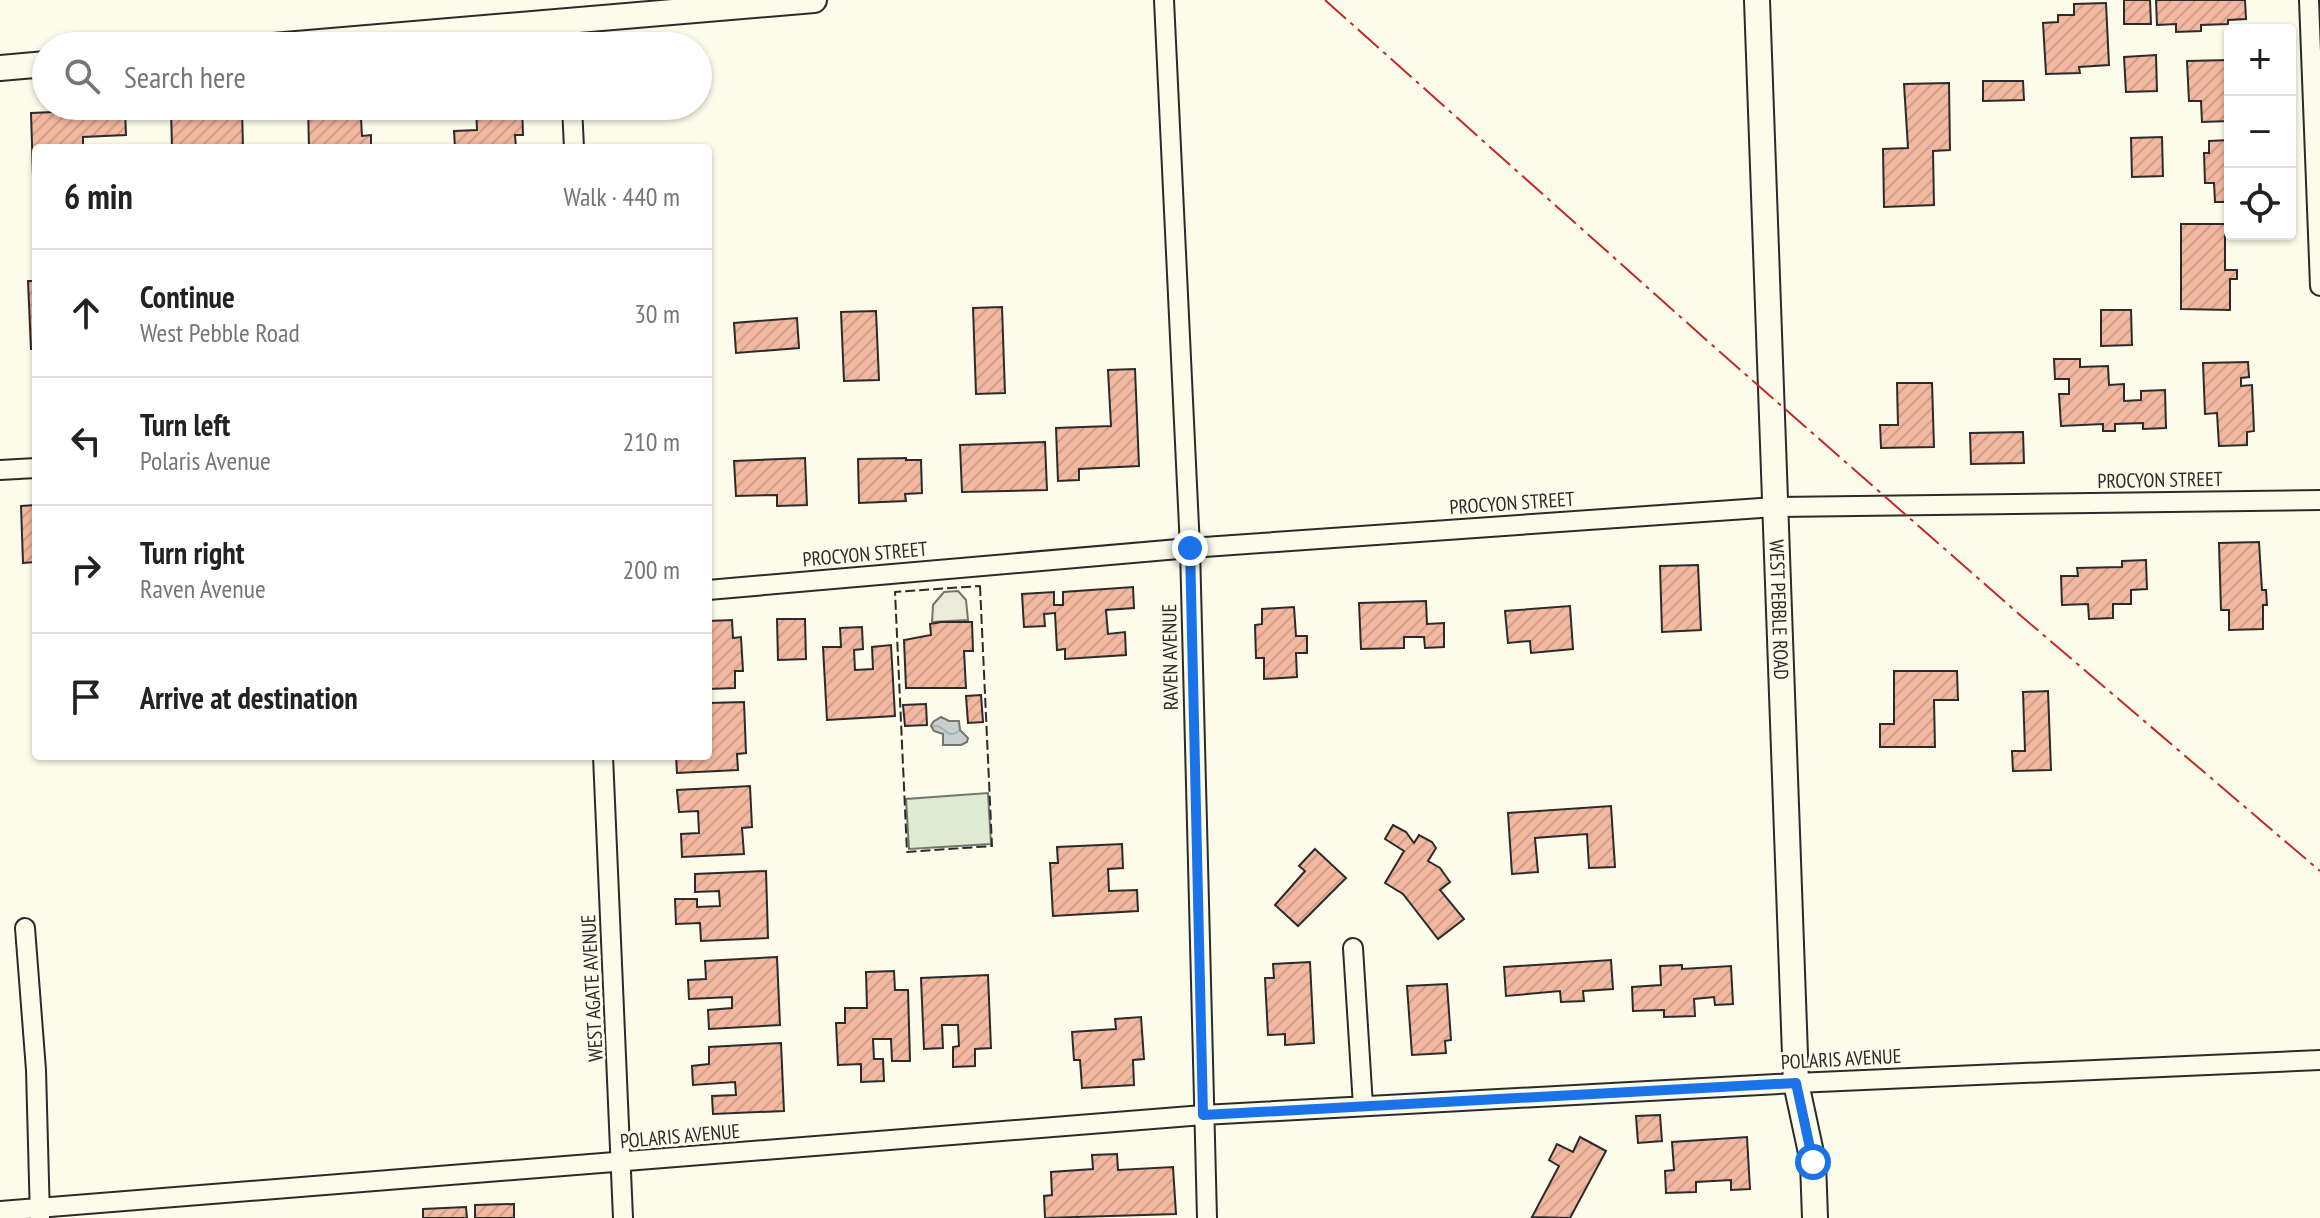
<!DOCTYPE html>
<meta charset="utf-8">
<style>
:root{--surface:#fff;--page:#f6f6f6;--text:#222;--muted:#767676;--line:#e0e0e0}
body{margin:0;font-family:"PT Sans Narrow",sans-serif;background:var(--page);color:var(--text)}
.controls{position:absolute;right:24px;top:24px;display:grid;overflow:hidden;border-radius:8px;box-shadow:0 2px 6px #0004}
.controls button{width:72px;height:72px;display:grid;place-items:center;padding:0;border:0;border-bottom:2px solid var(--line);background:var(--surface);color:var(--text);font:40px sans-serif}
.stop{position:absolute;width:24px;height:24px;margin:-18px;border:6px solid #1a73e8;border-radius:50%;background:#fff}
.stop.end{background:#1a73e8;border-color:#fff;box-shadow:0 2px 8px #0008}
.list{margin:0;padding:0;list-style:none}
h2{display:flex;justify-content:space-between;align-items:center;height:104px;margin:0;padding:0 32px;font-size:34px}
h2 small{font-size:26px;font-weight:400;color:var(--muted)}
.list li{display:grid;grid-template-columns:52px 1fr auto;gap:24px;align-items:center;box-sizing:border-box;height:128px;padding:0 32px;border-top:2px solid var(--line)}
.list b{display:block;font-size:30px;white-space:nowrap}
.list p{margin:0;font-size:26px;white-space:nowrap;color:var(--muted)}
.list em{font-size:26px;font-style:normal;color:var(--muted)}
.icon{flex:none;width:44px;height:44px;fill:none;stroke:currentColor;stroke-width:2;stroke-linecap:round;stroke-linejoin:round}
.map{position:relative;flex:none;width:2320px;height:1218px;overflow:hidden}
.search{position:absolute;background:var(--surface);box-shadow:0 2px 6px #0004;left:32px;top:32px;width:680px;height:88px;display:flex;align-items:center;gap:20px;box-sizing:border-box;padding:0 28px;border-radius:44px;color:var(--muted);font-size:30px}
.panel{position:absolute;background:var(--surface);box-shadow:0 2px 6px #0004;left:32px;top:144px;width:680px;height:616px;border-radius:8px}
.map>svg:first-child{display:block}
</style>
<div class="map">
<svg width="2320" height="1218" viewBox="0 0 2320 1218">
<defs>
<pattern id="water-waves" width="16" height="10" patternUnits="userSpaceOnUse" patternTransform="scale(2)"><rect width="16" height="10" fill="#c7d0d0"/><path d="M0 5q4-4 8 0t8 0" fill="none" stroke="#abb3b3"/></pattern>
<pattern id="building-hatch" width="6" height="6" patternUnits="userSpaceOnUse" patternTransform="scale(2)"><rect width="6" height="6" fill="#f2b8a0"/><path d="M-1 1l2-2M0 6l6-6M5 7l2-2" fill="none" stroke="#d09e8a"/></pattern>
</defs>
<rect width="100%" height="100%" fill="#fdfbea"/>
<!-- garden -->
<path fill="#deebd1" stroke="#74746e" stroke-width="2" d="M988,793L991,844L909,849L906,799Z"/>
<!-- parking -->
<path fill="#eceadb" stroke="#74746e" stroke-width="2" d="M958,591L966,600L968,620L932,622L933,605L944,592Z"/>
<!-- water -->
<path fill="url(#water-waves)" stroke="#74746e" stroke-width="2" d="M941,717L949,721H959L960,730L968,738L967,742L961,745H943V734L934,731L931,726L933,722Z"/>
<!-- building -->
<path fill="url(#building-hatch)" stroke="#2b2b2b" stroke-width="2" d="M2124,0H2150L2151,24H2124Z
M2156,0H2245L2246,19L2228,20V24L2201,25V31L2176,32V24L2157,25Z
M2106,3L2109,65L2079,67L2080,73L2046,74L2043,23L2058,22V15H2074V4Z
M2156,55L2157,91L2126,92L2124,57Z
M2230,60V121L2202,122L2201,101H2189L2187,61Z
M1983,81H2023L2024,100L1983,101Z
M1949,83L1950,150L1933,151L1934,205L1884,207L1883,149L1908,148L1904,84Z
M308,106H403V116L361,118L362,136L371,135V148H309Z
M443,106H522L523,135H515L516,148H455L454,131L477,130L476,107L444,109Z
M242,108L243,148H172L171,110Z
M125,109L126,135L83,137V148H36V177H33L31,113Z
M2162,137L2163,176L2132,177L2131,138Z
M2230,140V202H2215L2214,183H2205L2204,153H2209V141Z
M2181,224H2225V270H2237V279H2230V310L2181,309Z
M28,281H36V349H31Z
M1002,307L1005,393L976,394L973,308Z
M2101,310H2131L2132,345L2101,346Z
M876,311L879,380L844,381L841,312Z
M797,318L799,348L736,353L734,323Z
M2054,359H2080V367L2108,366L2109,385L2124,384V401L2141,400V391L2165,390L2166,428L2143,429V423L2115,424V431H2103V424L2061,426L2059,394H2069V379H2055Z
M2248,362L2249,377L2241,378V386L2252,385L2254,431L2247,432V445L2219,446L2217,413L2205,414L2203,363Z
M1135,369L1139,466L1079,469V480L1058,481L1056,428L1111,426L1108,370Z
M1897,383H1932L1934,447L1881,448L1880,425H1898Z
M2023,432L2024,463L1971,464L1970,433Z
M1045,442L1047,490L962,492L960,445Z
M805,458L807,505L777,506V495L736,496L734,461Z
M906,458V460H921L922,493L905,494L906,501L859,503L858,459Z
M36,505V562L23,563L21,506Z
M2259,542L2262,590H2266L2267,605H2263V629L2229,630V610H2221L2219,543Z
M2146,560L2147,589L2131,590V604H2113V618L2089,619L2088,604L2062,605L2061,576H2078L2077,568L2122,567V561Z
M1698,565L1701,630L1662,632L1660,566Z
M1133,587L1134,608L1106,610L1108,634L1125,632L1126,655L1065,659V649L1057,650L1055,613L1044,614L1045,626L1024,627L1022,594L1054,592V605H1063V592Z
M1426,601L1427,624L1444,623V647L1425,648L1424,637H1404V648L1361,649L1359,603Z
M1570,606L1573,649L1531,653L1530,641L1508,643L1505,611Z
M1294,607L1296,636H1307V653H1296L1297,677L1264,679V658H1256L1255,625L1262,624V609Z
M777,619H805L806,659L778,660Z
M732,620L733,638L741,637L743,671H735V688L708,689V621Z
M941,622H972L973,651H964L966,688H906L904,640L931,635L930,624Z
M862,627L863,649L854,650L855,670L873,669L872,647L891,645L895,716L827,720L823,647H841L840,628Z
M1894,671H1957L1958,700H1934L1935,747H1880V724H1894Z
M2048,691L2051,770L2013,771L2012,751H2025L2023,692Z
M981,695L983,722L968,723L966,696Z
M744,702L746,753L737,754L738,770L677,773L676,756H708V703Z
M926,704L927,725L905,726L903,705Z
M750,786L752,827L742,828L744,854L682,857L681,834L699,833L698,811L679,812L677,790Z
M1611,806L1615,867L1589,868L1587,834L1535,838L1538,872L1512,874L1508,813Z
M1393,825L1406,832L1414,843L1419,835L1432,842L1436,848L1428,861L1440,868L1450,882L1440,890L1464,919L1438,939L1403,894L1385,883L1404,851L1385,839Z
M1122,844L1123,868L1108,869L1109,891L1137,890L1138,911L1053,916L1050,863H1058L1057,847Z
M1315,849L1346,878L1298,926L1275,905L1305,871L1299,866Z
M766,871L768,938L701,941L700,923L676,924L675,899H697V907L720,906L719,891L695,892V874Z
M777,957L780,1025L709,1029L708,1010L732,1008V997L689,999L688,980L706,979L705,961Z
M1611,960L1613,989L1583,991L1584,1001L1561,1002L1560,991L1506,996L1504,967Z
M1310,962L1314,1043L1285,1045V1034L1268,1035L1265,978H1274L1273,964Z
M1682,965V969L1731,966L1733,1004L1715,1005L1714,997L1694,999L1695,1016L1664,1017V1010L1633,1011L1632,987L1661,985L1660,966Z
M894,971L895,990H908L910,1061H892L891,1039H873L874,1059H883L884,1081L861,1082V1064L838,1065L836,1023H845V1008H867L866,972Z
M988,975L991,1048L975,1049V1066L953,1067V1047L959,1046L958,1025H942L943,1048L924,1049L921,978Z
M1447,984L1451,1040L1445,1041L1446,1053L1412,1055L1407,986Z
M1141,1017L1144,1059L1133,1060L1134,1085L1082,1088L1080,1060H1074L1072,1032L1116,1029L1115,1019Z
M781,1043L784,1111L713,1114L712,1096L736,1095L735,1082L693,1085L692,1066L709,1064V1047Z
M1660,1115L1662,1141L1638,1143L1636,1116Z
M1580,1137L1606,1151L1570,1218L1532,1217L1559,1166L1549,1160L1557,1144L1573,1152Z
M1747,1137L1750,1189L1731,1190V1180L1696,1182V1192L1666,1193L1665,1171L1674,1170L1672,1142Z
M1117,1154L1118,1170L1173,1167L1176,1214L1045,1218L1044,1196L1052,1195L1051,1172L1093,1169L1092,1155Z
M514,1204V1218H475V1205Z
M466,1207L467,1218H423V1209Z"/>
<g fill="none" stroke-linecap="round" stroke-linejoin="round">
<defs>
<path id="street" d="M1164,0L1190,548L1207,1218
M2309,0L2320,286
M568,23L569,46
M572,106L574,148
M0,470L36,468
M708,590L1190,548L1775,507L2320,500
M603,756L623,1218
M25,928L36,1070L40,1218
M1353,948L1363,1106
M0,1211L1203,1115L1796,1083L2320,1060"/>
<g id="secondary">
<path id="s1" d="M1757,0L1796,1083L1813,1162L1815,1218"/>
<path d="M273,46L814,0"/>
<path d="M0,68L46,64"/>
</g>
</defs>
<!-- street casing -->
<use href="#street" stroke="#2b2b2b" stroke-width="22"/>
<!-- secondary casing -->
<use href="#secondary" stroke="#2b2b2b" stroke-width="28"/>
<!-- street -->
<use href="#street" stroke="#fdfbea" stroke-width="18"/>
<!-- secondary -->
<use href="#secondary" stroke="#fdfbea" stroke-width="24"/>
<!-- fence -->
<path stroke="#2b2b2b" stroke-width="2" stroke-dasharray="10 4" stroke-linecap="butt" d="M980,586L992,846L907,852L895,592Z"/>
<!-- power -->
<path stroke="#c62828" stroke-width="2" stroke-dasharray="28 6 4 6" stroke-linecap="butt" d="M1325,0L1712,345L2020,615L2320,871"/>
</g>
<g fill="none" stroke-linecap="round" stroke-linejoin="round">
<!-- route -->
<path stroke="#1a73e8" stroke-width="10" d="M1190,548L1203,1115L1796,1083L1813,1162"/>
</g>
<g text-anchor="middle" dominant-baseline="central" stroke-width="6" stroke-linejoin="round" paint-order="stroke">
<!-- street labels -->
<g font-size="20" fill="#2b2b2b" stroke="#fdfbea">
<text transform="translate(2160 480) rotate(-1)">PROCYON STREET</text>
<text transform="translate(1512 503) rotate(-4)">PROCYON STREET</text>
<text transform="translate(865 554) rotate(-5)">PROCYON STREET</text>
<text stroke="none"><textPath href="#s1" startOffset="610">WEST PEBBLE ROAD</textPath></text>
<text transform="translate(1170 657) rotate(-91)">RAVEN AVENUE</text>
<text transform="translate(592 988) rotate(-93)">WEST AGATE AVENUE</text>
<text transform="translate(1841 1059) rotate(-3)">POLARIS AVENUE</text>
<text transform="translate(680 1136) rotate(-5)">POLARIS AVENUE</text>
</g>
</g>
</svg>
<div class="controls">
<button>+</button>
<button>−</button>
<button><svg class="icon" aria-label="locate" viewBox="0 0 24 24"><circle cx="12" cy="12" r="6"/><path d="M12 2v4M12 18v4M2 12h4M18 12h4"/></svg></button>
</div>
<div class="stop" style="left:1813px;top:1162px"></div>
<div class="stop end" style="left:1190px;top:548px"></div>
<div class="search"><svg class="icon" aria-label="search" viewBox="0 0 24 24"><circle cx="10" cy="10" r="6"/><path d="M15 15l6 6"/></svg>Search here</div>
<section class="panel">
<h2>6 min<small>Walk · 440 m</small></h2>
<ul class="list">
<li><svg class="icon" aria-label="ahead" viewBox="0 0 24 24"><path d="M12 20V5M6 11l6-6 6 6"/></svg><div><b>Continue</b><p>West Pebble Road</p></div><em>30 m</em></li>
<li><svg class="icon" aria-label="left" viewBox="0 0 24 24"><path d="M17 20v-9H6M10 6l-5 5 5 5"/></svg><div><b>Turn left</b><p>Polaris Avenue</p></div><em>210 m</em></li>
<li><svg class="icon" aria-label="right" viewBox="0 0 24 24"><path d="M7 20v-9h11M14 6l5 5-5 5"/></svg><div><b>Turn right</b><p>Raven Avenue</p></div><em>200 m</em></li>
<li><svg class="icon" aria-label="arrive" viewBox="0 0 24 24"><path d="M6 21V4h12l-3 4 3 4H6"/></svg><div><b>Arrive at destination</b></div></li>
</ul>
</section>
</div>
